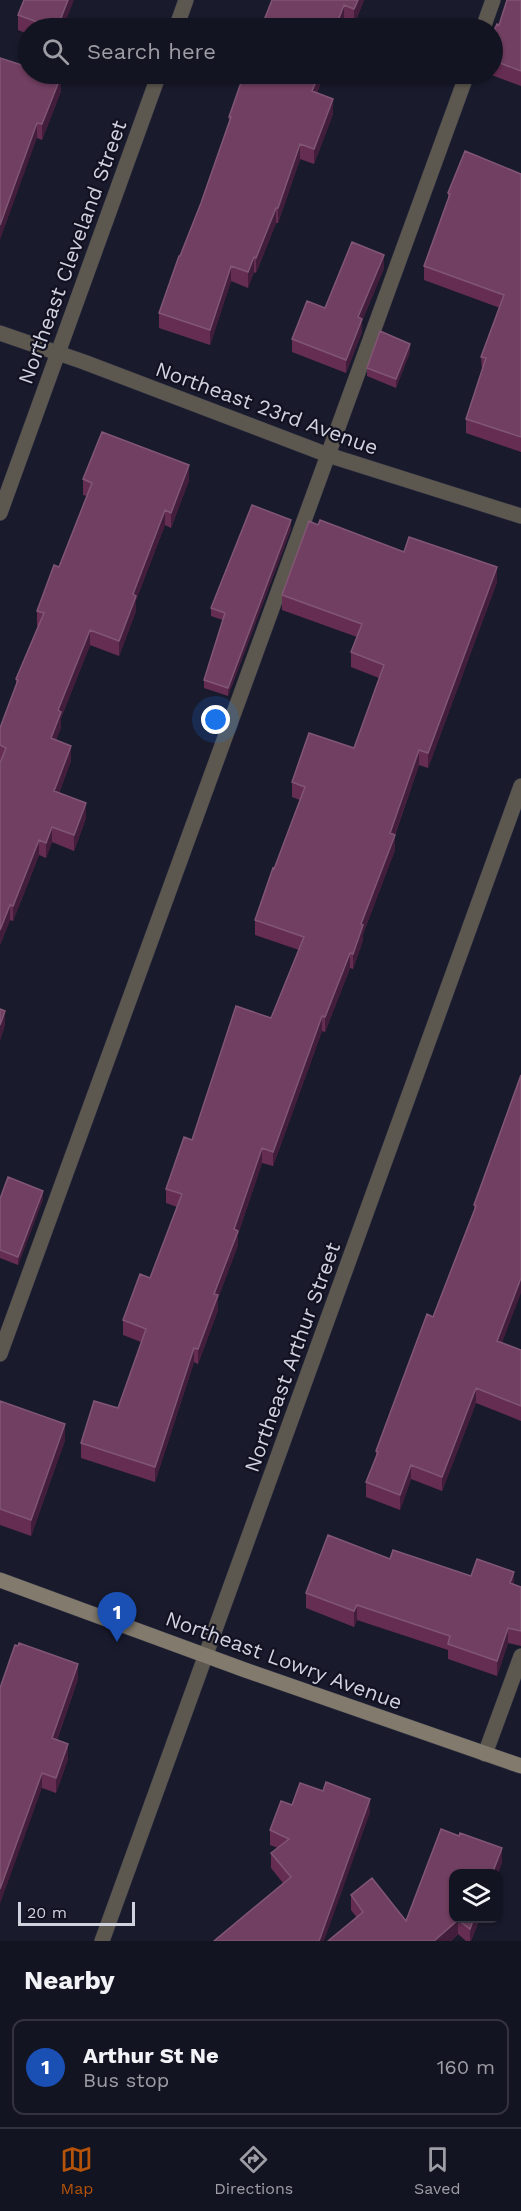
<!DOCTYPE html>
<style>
:root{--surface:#131421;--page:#1c1d2a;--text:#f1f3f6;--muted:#9d9ea5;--line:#32333f;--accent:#b45309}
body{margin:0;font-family:"Work Sans",sans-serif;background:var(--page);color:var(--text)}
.controls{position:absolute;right:18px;bottom:18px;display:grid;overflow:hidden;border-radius:12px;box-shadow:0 2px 4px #0004}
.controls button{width:54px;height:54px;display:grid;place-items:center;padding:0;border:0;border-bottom:2px solid var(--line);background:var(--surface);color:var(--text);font:30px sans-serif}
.scale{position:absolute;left:18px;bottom:15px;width:117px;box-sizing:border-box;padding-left:6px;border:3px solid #d0d2de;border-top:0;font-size:16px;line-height:21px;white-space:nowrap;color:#d0d2de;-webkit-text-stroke:4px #112;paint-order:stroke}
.you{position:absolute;left:216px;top:720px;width:21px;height:21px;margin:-15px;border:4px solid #fff;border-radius:50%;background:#1a73e8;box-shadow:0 0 0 9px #1a73e833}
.badge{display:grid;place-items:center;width:39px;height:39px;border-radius:50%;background:var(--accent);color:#fff;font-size:20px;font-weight:700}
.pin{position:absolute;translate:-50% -50px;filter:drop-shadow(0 2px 3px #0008)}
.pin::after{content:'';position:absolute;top:32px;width:21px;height:18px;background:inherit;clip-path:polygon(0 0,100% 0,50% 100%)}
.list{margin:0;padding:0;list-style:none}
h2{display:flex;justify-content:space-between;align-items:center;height:78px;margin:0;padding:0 24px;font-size:26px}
h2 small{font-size:20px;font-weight:400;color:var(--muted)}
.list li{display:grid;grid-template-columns:39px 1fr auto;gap:18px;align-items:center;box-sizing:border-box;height:96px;margin:0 12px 12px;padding:0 12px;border:2px solid var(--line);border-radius:12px}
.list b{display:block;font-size:22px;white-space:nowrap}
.list p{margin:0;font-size:20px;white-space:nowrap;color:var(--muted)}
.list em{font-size:20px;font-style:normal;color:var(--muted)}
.icon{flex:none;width:33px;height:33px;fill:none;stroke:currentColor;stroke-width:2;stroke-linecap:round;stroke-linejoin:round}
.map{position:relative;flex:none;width:521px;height:1941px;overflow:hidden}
.search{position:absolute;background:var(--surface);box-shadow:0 2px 4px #0004;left:18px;right:18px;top:18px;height:66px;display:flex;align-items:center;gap:15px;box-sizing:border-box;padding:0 21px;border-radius:33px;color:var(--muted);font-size:22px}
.sheet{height:186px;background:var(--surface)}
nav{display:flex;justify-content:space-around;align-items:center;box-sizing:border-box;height:84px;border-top:2px solid var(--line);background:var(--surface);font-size:16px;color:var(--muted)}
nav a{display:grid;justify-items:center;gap:3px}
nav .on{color:var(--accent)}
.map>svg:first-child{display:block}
</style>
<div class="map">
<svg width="521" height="1941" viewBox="0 0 521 1941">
<rect width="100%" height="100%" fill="#191a2c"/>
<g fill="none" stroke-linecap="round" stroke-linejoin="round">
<defs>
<path id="service" d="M483,28L493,0
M0,1354L467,74
M485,1754L521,1656"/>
<path id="minor" d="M176,28L186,0
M0,333L84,362L328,455L521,516
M0,513L159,74
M102,1941L521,786"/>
<path id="secondary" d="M0,1580L245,1670L521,1766"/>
</defs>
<!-- service casing -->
<use href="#service" stroke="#333445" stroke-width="16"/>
<!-- minor casing -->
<use href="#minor" stroke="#333445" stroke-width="16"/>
<!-- secondary casing -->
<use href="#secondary" stroke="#333445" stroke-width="16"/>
<!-- service -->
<use href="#service" stroke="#5d584f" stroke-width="15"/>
<!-- minor -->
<use href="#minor" stroke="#5d584f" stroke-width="15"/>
<!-- secondary -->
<use href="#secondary" stroke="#827a6c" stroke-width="15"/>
</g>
<!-- wall -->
<path fill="#662d52" d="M364,0L354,25L344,20L341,28H261Z
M521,0V86L489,74H492V35L499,25Z
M18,15L63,28H28V34L18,30Z
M0,58L61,91L42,140L37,138Z
M244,74H324L317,93L333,114L314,164L300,159L278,223H276L256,273L254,272L248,288L231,281L210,345L159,328V313L201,203L229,123V117Z
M521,174V452L466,433V419L482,371L481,357L500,308L424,280V266L448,201V193Z
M384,268L362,321V332L346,373L292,352V339L325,308Z
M410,352L396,388L367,376V368Z
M83,479L189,480L171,528L165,525L136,600V611L119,656L90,645L61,718V727L56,740L71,761L59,793L86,818L74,851L52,842L46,858L39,855L13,921L10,920L0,945V728L16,687V679L38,626H37V611L59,567L87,496L83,495Z
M318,525L497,582L428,768L419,765L395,835V850L363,934V940L353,969L350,968L325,1032L322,1031L273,1166L262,1163L238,1234V1245L218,1298V1310L198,1364L194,1362L155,1482L81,1458V1443L118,1408L141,1342L123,1335V1320L150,1278L177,1207L166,1203V1189L192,1140L271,1018L299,950L255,935V920L300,800L292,797V782L354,748L379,678L351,667V652L357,637L282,610V595Z
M291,529L228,696L204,688V680L223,620L211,616V608Z
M521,1075L502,1343L521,1350V1421L476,1403L442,1491L411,1479L400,1510L366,1497V1482L376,1458V1451L433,1317L474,1212V1205Z
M0,1199H43L18,1265L0,1258Z
M0,1401L65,1440L31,1536L0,1525Z
M390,1559L514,1585L521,1587V1646L508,1643L497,1676L448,1659V1650L357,1620L354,1627L306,1608V1593Z
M78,1679L57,1740L68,1759L56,1793L42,1788L0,1688Z
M292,1805L370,1813L283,1883L271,1868V1853L278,1848L270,1845V1830Z
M502,1863L453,1918H480L471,1941H466L458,1934L451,1941H328L357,1918L351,1910V1895L406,1921Z"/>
<!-- shaded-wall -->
<path fill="#421e3c" d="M68,0H74L63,28H57Z
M358,0H364L354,25V9Z
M344,5V20L341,28H335Z
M319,74H324L312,106V91Z
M61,76V91L42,140V124Z
M333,99V114L314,164V149Z
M37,123V138L0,240V225Z
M300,144V159L278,223V208Z
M276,208V223L256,273V258Z
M384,255V268L362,321V332L346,373V360L358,317Z
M254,257V272L248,288V272Z
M231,266V281L210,345V330Z
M410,344V352L396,388V379Z
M189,465V480L171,528V513Z
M165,510V525L136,600V611L119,656V641L133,594Z
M291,520V529L228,696V688Z
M497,567V582L428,768V753Z
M90,630V645L61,718V727L51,753V738L58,710Z
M71,746V761L54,806V791Z
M419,750V765L390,848V833Z
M86,803V818L74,851V835Z
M52,827V842L46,858V843Z
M395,835V850L363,934V940L353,969V954L361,924Z
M39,840V855L13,921V906Z
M10,905V920L0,945V930Z
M350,953V968L325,1032V1017Z
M5,1011V1026L0,1041V1025Z
M322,1016V1031L273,1166V1152Z
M262,1148V1163L238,1234V1245L218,1298V1310L198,1364V1349L214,1294L234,1229Z
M43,1191V1199L18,1265V1257Z
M521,1278V1293L497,1356V1341Z
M194,1348V1362L155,1482V1467Z
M476,1388V1403L442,1491V1477Z
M65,1424V1440L31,1536V1520Z
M411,1465V1479L400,1510V1495Z
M514,1572V1587L510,1583Z
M357,1605V1620L354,1627V1611Z
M508,1628V1643L497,1676V1661Z
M78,1664V1679L52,1753V1738Z
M68,1744V1759L56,1793V1778Z
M42,1773V1788L0,1904V1889Z
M370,1799V1813L324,1941H319Z
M502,1848V1863L498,1874H492Z
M474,1918H480L471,1941H470V1929Z
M458,1920V1934L451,1941H434Z"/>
<!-- building -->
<path fill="#713f61" stroke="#805674" stroke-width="1.5" d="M24,0H68L57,28H54L18,15Z
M272,0H358L354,9L344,5L335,28H261Z
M507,0H521V71L492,60V35L497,24L499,25Z
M0,58L28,67V74H51L61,76L42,124L37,123L0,225Z
M244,74H319L312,91L333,99L314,149L300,144L278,208H276L256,258L254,257L248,272L231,266L210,330L159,313L179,256H180L201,203L231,117H229Z
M465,151L521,174V437L466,419L486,358L481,357L504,295L424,266L450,194L448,193Z
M352,242L384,255L358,317L362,319L346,360L292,339L307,301L325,308Z
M380,331L410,344L396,379L367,368Z
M102,432L189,465L171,513L165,510L133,594L136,596L119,641L90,630L58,710L61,712L51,738L71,746L54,791L86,803L74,835L52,827L46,843L39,840L13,906L10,905L0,930V763L6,748L0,745V728L18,680L16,679L44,613L37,611L54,565L59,567L92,483L83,479Z
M252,505L291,520L228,688L204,680L225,613L211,608Z
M320,520L404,552L409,537L497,567L428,753L419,750L390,833L395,835L361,924L363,925L353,954L350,953L325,1017L322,1016L273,1152L262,1148L234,1229L238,1231L214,1294L218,1295L198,1349L194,1348L155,1467L81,1443L94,1401L118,1408L146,1329L123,1320L140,1274L150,1278L182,1194L166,1189L184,1137L192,1140L236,1006L271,1018L304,937L255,920L273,868L274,869L305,787L292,782L309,733L354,748L384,665L351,652L362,624L282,595L309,521L318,525Z
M0,1009L5,1011L0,1025Z
M521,1075V1278L497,1341L521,1350V1406L476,1388L442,1477L411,1465L400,1495L366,1482L378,1452L376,1451L427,1314L433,1317L476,1206L474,1205Z
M8,1177L43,1191L18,1257L0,1250V1199Z
M0,1401L65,1424L31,1520L0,1509Z
M328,1535L390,1559L393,1550L471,1576L477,1559L514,1572L510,1583L521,1587V1631L508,1628L497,1661L448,1644L450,1636L357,1605L354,1611L306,1593Z
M19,1643L78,1664L52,1738L68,1744L56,1778L42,1773L0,1889V1688L15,1645L18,1646Z
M326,1782L370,1799L319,1941H214L291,1877L271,1853L289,1839L270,1830L281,1801L292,1805L300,1783L323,1791Z
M441,1829L459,1836L460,1833L502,1848L492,1874H453V1918H474L470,1929L458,1920L434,1941H328L363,1912L351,1895L372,1878L406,1921Z"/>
<g text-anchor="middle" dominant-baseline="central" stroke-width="4.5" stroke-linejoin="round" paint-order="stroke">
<!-- street labels -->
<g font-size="21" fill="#d0d2de" stroke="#112">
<text transform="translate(72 252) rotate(-70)">Northeast Cleveland Street</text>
<text transform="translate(267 408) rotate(20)">Northeast 23rd Avenue</text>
<text transform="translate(292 1357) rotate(-70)">Northeast Arthur Street</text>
<text transform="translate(284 1660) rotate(20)">Northeast Lowry Avenue</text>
</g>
</g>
</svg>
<div class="controls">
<button><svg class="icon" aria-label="layers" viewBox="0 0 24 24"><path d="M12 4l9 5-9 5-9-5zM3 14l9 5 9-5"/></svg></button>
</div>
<div class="scale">20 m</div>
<div class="you"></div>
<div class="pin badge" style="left:117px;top:1642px;background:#1a4fb4">1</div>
<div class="search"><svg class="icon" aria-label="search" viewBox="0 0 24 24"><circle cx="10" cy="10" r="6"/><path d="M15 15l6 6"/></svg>Search here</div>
</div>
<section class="sheet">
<h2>Nearby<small></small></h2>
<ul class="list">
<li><span class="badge" style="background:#1a4fb4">1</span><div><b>Arthur St Ne</b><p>Bus stop</p></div><em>160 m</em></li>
</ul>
</section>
<nav>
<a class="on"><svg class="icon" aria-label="map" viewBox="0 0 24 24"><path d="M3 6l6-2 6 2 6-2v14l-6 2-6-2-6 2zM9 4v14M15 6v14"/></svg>Map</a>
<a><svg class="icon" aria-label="directions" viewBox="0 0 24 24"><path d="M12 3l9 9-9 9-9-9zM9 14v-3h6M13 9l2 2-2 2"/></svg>Directions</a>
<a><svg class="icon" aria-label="saved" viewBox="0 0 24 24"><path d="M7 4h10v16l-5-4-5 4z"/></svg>Saved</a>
</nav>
